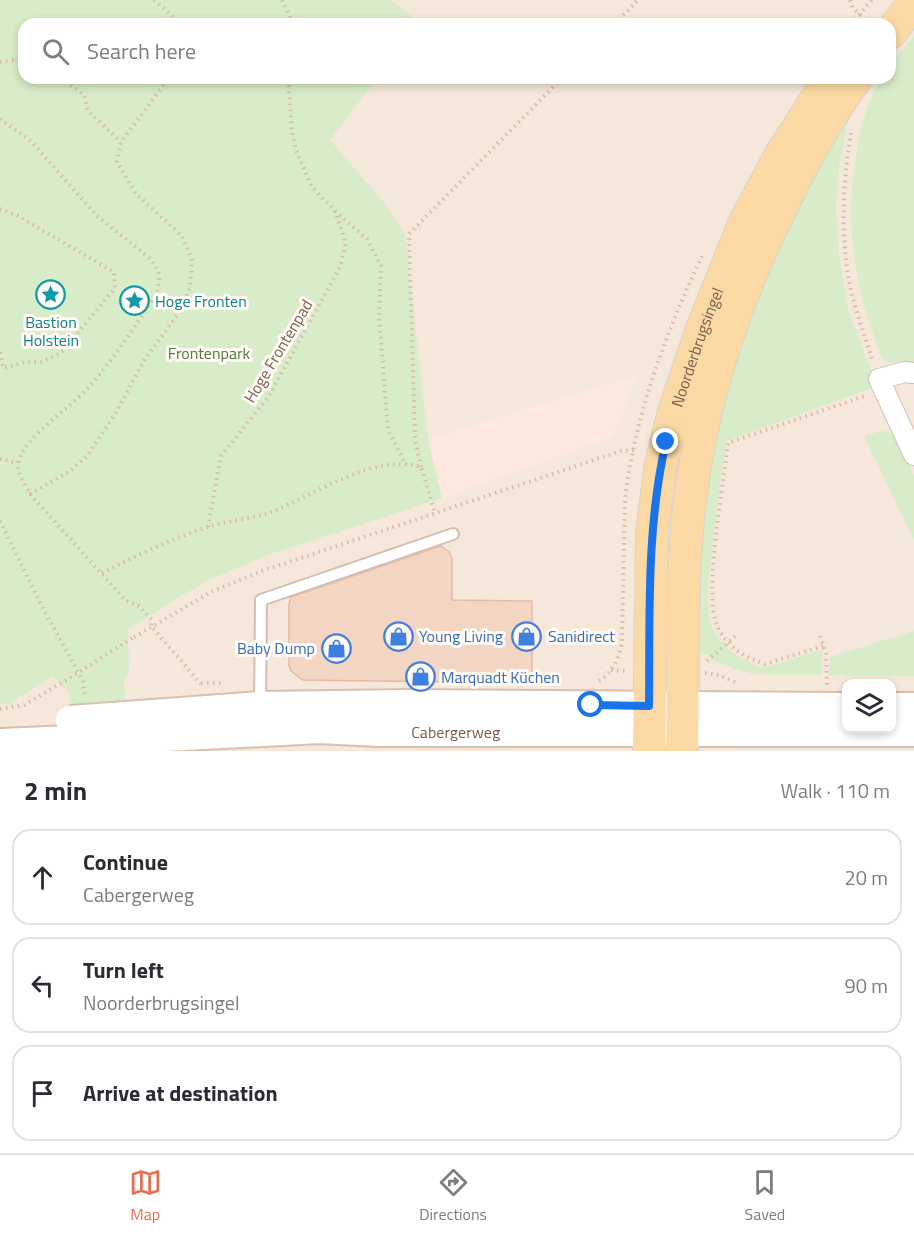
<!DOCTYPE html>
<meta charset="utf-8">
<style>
:root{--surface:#fff;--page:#f7f7f7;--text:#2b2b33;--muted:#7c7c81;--line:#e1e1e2;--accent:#e76f51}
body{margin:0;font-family:"Titillium Web",sans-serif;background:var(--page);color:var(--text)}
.controls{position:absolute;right:18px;bottom:18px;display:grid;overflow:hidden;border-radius:12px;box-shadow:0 3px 9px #0003}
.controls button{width:54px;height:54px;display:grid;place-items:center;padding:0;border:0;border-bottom:2px solid var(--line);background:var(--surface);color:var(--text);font:30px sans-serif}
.stop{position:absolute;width:18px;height:18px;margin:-14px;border:4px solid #1a73e8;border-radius:50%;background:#fff}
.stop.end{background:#1a73e8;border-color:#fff;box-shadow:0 2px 6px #0008}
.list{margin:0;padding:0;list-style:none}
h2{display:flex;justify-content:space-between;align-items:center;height:78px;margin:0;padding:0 24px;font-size:26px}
h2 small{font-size:20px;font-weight:400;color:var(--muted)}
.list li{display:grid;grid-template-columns:39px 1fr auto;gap:18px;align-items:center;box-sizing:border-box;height:96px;margin:0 12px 12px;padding:0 12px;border:2px solid var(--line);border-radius:18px}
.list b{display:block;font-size:22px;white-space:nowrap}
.list p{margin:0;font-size:20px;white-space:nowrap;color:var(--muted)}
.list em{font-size:20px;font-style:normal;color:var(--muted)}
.icon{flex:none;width:33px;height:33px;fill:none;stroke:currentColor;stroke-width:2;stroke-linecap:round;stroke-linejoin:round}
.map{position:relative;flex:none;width:914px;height:751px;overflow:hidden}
.search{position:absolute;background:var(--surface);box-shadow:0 3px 9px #0003;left:18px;right:18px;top:18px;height:66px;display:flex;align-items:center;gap:15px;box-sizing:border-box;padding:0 21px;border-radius:18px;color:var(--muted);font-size:22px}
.sheet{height:402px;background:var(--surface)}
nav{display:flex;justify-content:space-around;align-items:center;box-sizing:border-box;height:84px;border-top:2px solid var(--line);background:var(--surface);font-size:16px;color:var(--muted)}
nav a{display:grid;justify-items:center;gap:3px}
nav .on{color:var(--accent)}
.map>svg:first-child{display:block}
</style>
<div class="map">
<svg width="914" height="751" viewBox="0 0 914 751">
<rect width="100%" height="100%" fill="#fdf6ec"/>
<!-- residential -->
<path fill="#f5e8da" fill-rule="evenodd" d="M0,0H914V751H0ZM24,24H890V78H24ZM846,684H892V728H846Z"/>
<!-- commercial -->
<path fill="#fde8e0" d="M637,375L613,437L442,498L428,439Z"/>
<!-- industrial -->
<path fill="#efe9e4" d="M914,736V751H730L741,742Z"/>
<!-- green -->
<path fill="#d8ecc9" d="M0,0H391L420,23L24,24V78H377L330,140L386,205L405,234L428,439L442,498L268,555L206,581L128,629L129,671L124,680L128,751H73L69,692L53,676L9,704H0Z
M914,36V366L886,362L882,358C855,290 843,224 857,151C861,125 867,101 882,78H890V66Z
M849,116L839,167L836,207L839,254L848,310L877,386L727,441C720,481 715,520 711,560C709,582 704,607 713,628C722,649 742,660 762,668L822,650V675L752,674L713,661L706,654L693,652V575L724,371L783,215Z
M881,431L891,432L896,436L914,476V540L865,438V436Z
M914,631V676L829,675L830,657Z"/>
<!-- building -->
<path fill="#f3d5c3" stroke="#e6bba3" stroke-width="1.5" d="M441,546L449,552L452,559V600L532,601V683L303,680L291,671L289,665V603L291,597Z"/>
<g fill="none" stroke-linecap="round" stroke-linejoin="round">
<defs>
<path id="lane" d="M260,706L261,600L453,534"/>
<path id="street" d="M914,373L905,372L879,379L914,455"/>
<g id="secondary">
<path d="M892,707H914"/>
<path d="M126,716L260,706L409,704L846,707"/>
<path id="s1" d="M128,739L319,729L380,732H914"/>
<path d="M0,743L71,740"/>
</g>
<g id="primary">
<path d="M890,33L914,3"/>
<path id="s2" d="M649,751L652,533L660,469L673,415L703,326L744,224L780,156L830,78"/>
<path d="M682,751C684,668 680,584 690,501C702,399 734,304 779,212C801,165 826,120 856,78"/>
</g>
</defs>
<!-- lane casing -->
<use href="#lane" stroke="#d1beb0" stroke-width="14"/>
<!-- street casing -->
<use href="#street" stroke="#d1beb0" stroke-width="22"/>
<!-- secondary casing -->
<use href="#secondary" stroke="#d6c0b0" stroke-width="32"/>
<!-- primary casing -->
<use href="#primary" stroke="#dad1cd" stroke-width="34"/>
<!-- path -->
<path stroke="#d9b8a5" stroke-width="4" stroke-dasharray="1.5 4.5" stroke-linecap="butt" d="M154,0L182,24
M282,0L294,24
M850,0L853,8L870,24
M615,24L638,0
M851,24L872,0
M0,62L24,59
M61,78L84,95L88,111L121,142
M0,119L31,141L97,216L147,256C160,269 162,277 156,294C135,326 114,359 88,388C71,407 25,437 19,460C15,472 25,484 30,494L126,601L139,606L152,620L151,626L201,684
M851,133C842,187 840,242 852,295C858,318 866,340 873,362
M0,209L18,216L114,272L115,288L61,353L41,362H27L3,368L0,351
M335,211L367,239L381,266L379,316L388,430L406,465
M0,459L18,463
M421,467L415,439L409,234L562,78
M30,494L70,471L87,456L117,411L143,362L180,311L190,287L192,259L182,236L136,194L117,162L121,142L169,78
M0,521L45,612L83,681L85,697
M208,527L221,456L269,396L340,267L346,244L335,210L320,196L311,185L296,150L292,131L288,78
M102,573C136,556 171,539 207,527C229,520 254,519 274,511C315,494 376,453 421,467L435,512
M820,636L826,654L827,685
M134,637L213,591L262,571L621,451L634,450
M823,646L765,664C744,657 726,647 717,625C703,594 724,482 728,443L868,395
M707,661L738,634
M611,670L626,671
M705,673L719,675L735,682
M599,681C613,673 619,657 622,642L625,499C635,415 666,332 702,256
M201,683H224
M0,709L24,705L60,684"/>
<!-- lane -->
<use href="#lane" stroke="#fff" stroke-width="10"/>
<!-- street -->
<use href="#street" stroke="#fff" stroke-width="20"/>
<!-- secondary -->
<use href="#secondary" stroke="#fff" stroke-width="28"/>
<!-- primary -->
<use href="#primary" stroke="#fbd9a5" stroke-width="32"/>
<defs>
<path id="secondary-bridge" d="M70,720L126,716
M71,740L128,739"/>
</defs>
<!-- secondary-bridge casing -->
<use href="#secondary-bridge" stroke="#d6c0b0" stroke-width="32" stroke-linecap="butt"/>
<!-- path-bridge -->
<path stroke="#d9b8a5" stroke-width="4" stroke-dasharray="1.5 4.5" stroke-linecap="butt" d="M60,684L134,637"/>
<!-- secondary-bridge -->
<use href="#secondary-bridge" stroke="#fff" stroke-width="28"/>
</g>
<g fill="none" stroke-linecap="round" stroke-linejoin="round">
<!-- route -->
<path stroke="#1a73e8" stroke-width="8" d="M591,705L649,706C650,618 646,528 666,442"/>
</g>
<!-- icons -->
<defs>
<symbol id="sight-ring" viewBox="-11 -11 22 22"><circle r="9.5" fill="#fffaf3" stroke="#0f9aa8" stroke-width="1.5"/><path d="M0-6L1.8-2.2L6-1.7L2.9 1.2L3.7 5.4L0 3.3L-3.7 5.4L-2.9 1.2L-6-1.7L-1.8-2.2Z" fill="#0f9aa8"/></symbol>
<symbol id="shop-ring" viewBox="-11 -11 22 22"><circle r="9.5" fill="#fffaf3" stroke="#3f7fe0" stroke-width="1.5"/><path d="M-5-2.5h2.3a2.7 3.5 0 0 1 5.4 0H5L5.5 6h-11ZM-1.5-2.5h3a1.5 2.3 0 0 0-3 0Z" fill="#3f7fe0"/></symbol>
</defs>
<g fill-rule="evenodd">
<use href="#sight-ring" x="34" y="278" width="33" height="33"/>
<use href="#sight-ring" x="118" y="284" width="33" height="33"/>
<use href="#shop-ring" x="382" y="620" width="33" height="33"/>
<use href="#shop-ring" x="510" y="620" width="33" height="33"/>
<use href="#shop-ring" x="320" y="632" width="33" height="33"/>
<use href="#shop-ring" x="404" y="660" width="33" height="33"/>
</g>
<g text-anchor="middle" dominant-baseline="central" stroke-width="6" stroke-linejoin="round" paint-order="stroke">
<!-- culture labels -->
<g font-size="16" fill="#0d838f" stroke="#fffaf3" text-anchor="start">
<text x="155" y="301">Hoge Fronten</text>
<text x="51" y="322" text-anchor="middle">Bastion<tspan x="51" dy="18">Holstein</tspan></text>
</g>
<!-- street labels -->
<g font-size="16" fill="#7a5c4d" stroke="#fffaf3">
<text stroke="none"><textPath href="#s2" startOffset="410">Noorderbrugsingel</textPath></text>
<text transform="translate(278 351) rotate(-59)">Hoge Frontenpad</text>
<text stroke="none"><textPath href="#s1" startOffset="328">Cabergerweg</textPath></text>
</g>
<!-- park labels -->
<g font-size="16" fill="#537a41" stroke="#fffaf3">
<text x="209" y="353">Frontenpark</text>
</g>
<!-- shop labels -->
<g font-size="16" fill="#366cbe" stroke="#fffaf3" text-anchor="start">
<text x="419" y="636">Young Living</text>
<text x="548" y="636">Sanidirect</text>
<text x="315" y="648" text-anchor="end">Baby Dump</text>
<text x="441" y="677">Marquadt Küchen</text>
</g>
</g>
</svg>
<div class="controls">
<button><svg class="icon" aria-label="layers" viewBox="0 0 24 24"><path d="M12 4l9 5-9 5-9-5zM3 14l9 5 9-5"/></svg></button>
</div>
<div class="stop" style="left:591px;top:705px"></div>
<div class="stop end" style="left:666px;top:442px"></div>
<div class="search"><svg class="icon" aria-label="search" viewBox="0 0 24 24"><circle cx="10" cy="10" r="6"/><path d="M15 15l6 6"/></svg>Search here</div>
</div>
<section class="sheet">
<h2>2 min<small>Walk · 110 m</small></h2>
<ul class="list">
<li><svg class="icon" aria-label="ahead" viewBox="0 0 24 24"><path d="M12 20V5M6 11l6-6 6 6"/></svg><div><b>Continue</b><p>Cabergerweg</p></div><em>20 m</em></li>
<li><svg class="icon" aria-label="left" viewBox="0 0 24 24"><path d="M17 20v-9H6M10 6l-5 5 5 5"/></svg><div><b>Turn left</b><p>Noorderbrugsingel</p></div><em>90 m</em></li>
<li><svg class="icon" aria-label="arrive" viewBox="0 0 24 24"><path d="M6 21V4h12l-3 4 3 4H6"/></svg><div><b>Arrive at destination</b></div></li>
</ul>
</section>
<nav>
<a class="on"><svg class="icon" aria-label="map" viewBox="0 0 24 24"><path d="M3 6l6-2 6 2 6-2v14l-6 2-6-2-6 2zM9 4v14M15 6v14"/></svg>Map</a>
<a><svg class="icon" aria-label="directions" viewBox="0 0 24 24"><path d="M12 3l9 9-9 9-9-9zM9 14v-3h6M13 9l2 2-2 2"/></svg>Directions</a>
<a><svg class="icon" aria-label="saved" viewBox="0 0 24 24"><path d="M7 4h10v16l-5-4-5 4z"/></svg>Saved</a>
</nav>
